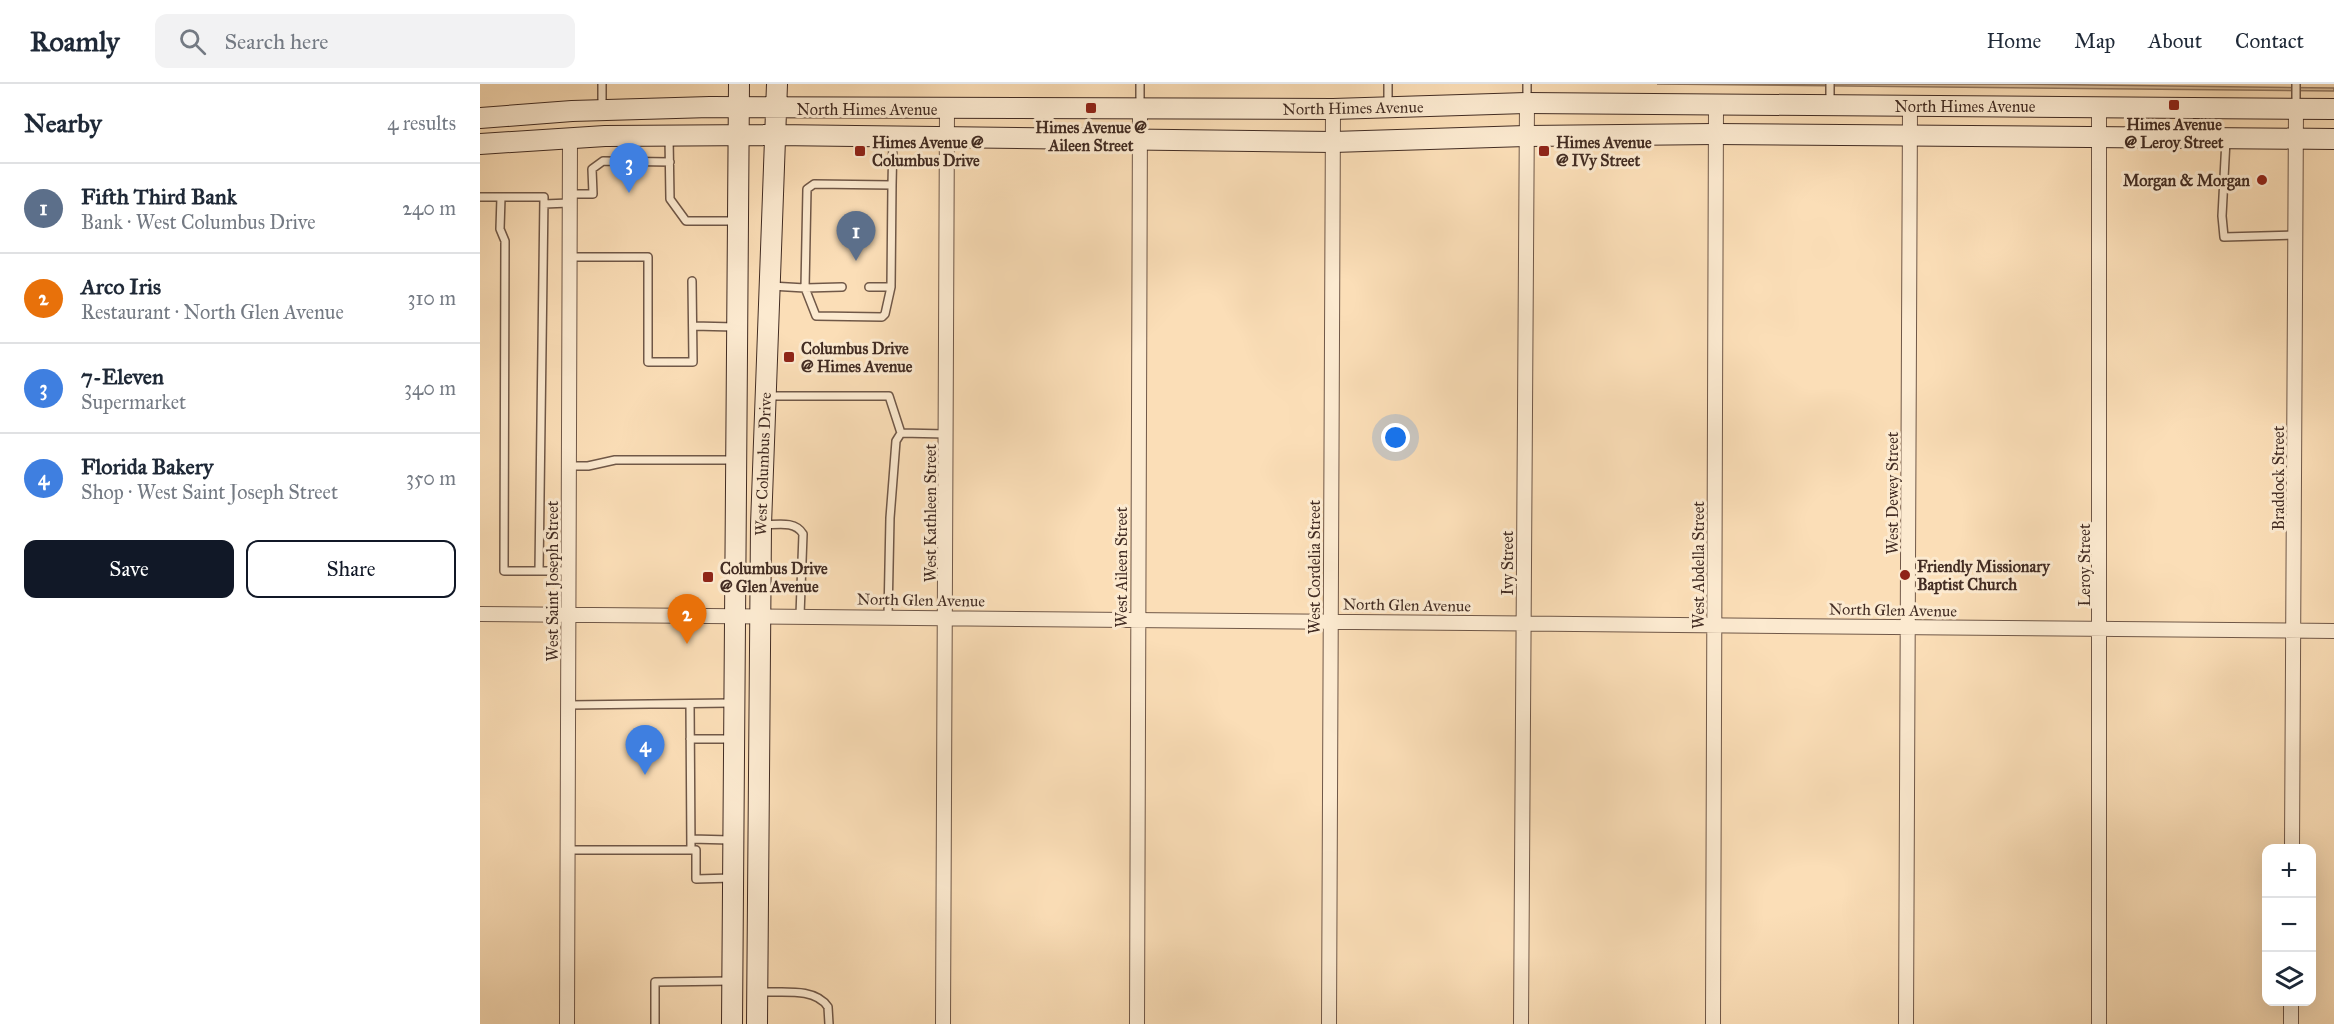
<!DOCTYPE html>
<meta charset="utf-8">
<style>
:root{--surface:#fff;--page:#f2f2f3;--text:#1f2937;--muted:#747a83;--line:#e0e1e3;--accent:#111827}
body{margin:0;font-family:"IM FELL Great Primer",serif;background:var(--page);color:var(--text)}
.controls{position:absolute;right:18px;bottom:18px;display:grid;overflow:hidden;border-radius:12px;box-shadow:0 6px 24px #0002}
.controls button{width:54px;height:54px;display:grid;place-items:center;padding:0;border:0;border-bottom:2px solid var(--line);background:var(--surface);color:var(--text);font:30px sans-serif}
.you{position:absolute;left:916px;top:354px;width:21px;height:21px;margin:-15px;border:4px solid #fff;border-radius:50%;background:#1a73e8;box-shadow:0 0 0 9px #1a73e833}
.badge{display:grid;place-items:center;width:39px;height:39px;border-radius:50%;background:var(--accent);color:#fff;font-size:20px;font-weight:700}
.pin{position:absolute;translate:-50% -50px;filter:drop-shadow(0 2px 3px #0008)}
.pin::after{content:'';position:absolute;top:32px;width:21px;height:18px;background:inherit;clip-path:polygon(0 0,100% 0,50% 100%)}
.list{margin:0;padding:0;list-style:none}
h2{display:flex;justify-content:space-between;align-items:center;height:78px;margin:0;padding:0 24px;font-size:26px}
h2 small{font-size:20px;font-weight:400;color:var(--muted)}
.list li{display:grid;grid-template-columns:39px 1fr auto;gap:18px;align-items:center;box-sizing:border-box;height:90px;padding:0 24px;border-top:2px solid var(--line)}
.list b{display:block;font-size:22px;white-space:nowrap}
.list p{margin:0;font-size:20px;white-space:nowrap;color:var(--muted)}
.list em{font-size:20px;font-style:normal;color:var(--muted)}
.actions{display:flex;gap:12px;padding:18px 24px}
.actions a{flex:1;padding:14px 0;border:2px solid var(--accent);border-radius:12px;text-align:center;font-size:21px;color:var(--accent)}
.actions .main{background:var(--accent);color:#fff}
.icon{flex:none;width:33px;height:33px;fill:none;stroke:currentColor;stroke-width:2;stroke-linecap:round;stroke-linejoin:round}
.map{position:relative;flex:none;width:1854px;height:940px;overflow:hidden}
header{display:flex;align-items:center;gap:36px;box-sizing:border-box;height:84px;padding:0 30px;background:var(--surface);border-bottom:2px solid var(--line)}
header strong{font-size:28px}
nav{display:flex;gap:33px;margin-inline-start:auto;font-size:21px}
.search{width:420px;height:54px;background:var(--page);display:flex;align-items:center;gap:15px;box-sizing:border-box;padding:0 21px;border-radius:12px;color:var(--muted);font-size:22px}
main{display:flex}
aside{flex:1;background:var(--surface)}
.map>svg:first-child{display:block}
</style>
<header>
<strong>Roamly</strong>
<div class="search"><svg class="icon" aria-label="search" viewBox="0 0 24 24"><circle cx="10" cy="10" r="6"/><path d="M15 15l6 6"/></svg>Search here</div>
<nav><a>Home</a><a>Map</a><a>About</a><a>Contact</a></nav>
</header>
<main>
<aside>
<h2>Nearby<small>4 results</small></h2>
<ul class="list">
<li><span class="badge" style="background:#5c6f8a">1</span><div><b>Fifth Third Bank</b><p>Bank · West Columbus Drive</p></div><em>240 m</em></li>
<li><span class="badge" style="background:#e8710a">2</span><div><b>Arco Iris</b><p>Restaurant · North Glen Avenue</p></div><em>310 m</em></li>
<li><span class="badge" style="background:#3f7fe0">3</span><div><b>7-Eleven</b><p>Supermarket</p></div><em>340 m</em></li>
<li><span class="badge" style="background:#3f7fe0">4</span><div><b>Florida Bakery</b><p>Shop · West Saint Joseph Street</p></div><em>350 m</em></li>
</ul>
<div class="actions"><a class="main">Save</a><a>Share</a></div>
</aside>
<div class="map">
<svg width="1854" height="940" viewBox="0 0 1854 940">
<rect width="100%" height="100%" fill="#fbdeb7"/>
<filter id="stains"><feTurbulence type="fractalNoise" baseFrequency=".00333" numOctaves="4"/><feColorMatrix values="0 0 0 0 .2 0 0 0 0 .09 0 0 0 0 .02 0 0 0 .5 -.17"/></filter>
<radialGradient id="worn" r=".72"><stop offset=".6" stop-color="#630" stop-opacity="0"/><stop offset="1" stop-color="#630" stop-opacity=".3"/></radialGradient>
<!-- green -->
<path fill="#dcc09e" stroke="#8f7660" stroke-width="1.5" d="M1177,0H1534L1854,4V7Z"/>
<g fill="none" stroke-linecap="round" stroke-linejoin="round">
<defs>
<path id="lane" d="M122,0V24
M1047,0V18
M1816,0V21
M1350,18V0
M908,21V0
M660,23V0
M189,53L190,115L206,137H256
M1746,56L1742,132L1744,153L1816,151
M89,110H113L112,85L123,77L190,78
M0,113H64L59,487
M21,113L20,145L25,157L24,487H88
M64,120L89,119
M89,173H168V278H213L212,197
M291,202L325,204L327,105L334,100L412,101L413,56
M362,203L325,204L336,232L402,233L405,230L411,203
M389,203H411L412,101
M213,242L255,243
M287,312H409L421,349L416,357L410,434L408,532
M421,349L466,350
M89,382H108L135,376H254
M282,441C296,441 315,436 323,450L320,531
M210,620L211,766
M89,621L251,619
M210,655H252
M211,755L250,756
M88,766H216V795L252,794
M280,908C301,909 335,903 348,923L349,940
M175,940V898L251,897"/>
<path id="street" d="M0,530L1854,547
M1812,764L1816,24
M87,940L90,54
M463,940L467,25
M657,940L660,26
M849,940L853,25
M1041,940L1047,19
M1233,940L1236,21
M1426,940L1430,22
M1619,940V23
M1811,940V918"/>
<path id="secondary" d="M0,34L92,27L230,23L853,25L1047,19L1854,25
M0,60L125,52L295,51L853,58L1047,52L1235,50L1854,55
M252,940L259,0
M277,940L281,441L297,0"/>
</defs>
<!-- lane casing -->
<use href="#lane" stroke="#705848" stroke-width="10"/>
<!-- street casing -->
<use href="#street" stroke="#705848" stroke-width="16"/>
<!-- secondary casing -->
<use href="#secondary" stroke="#422c23" stroke-width="22"/>
<!-- lane -->
<use href="#lane" stroke="#fcead0" stroke-width="7"/>
<!-- street -->
<use href="#street" stroke="#fcead0" stroke-width="14"/>
<!-- secondary -->
<use href="#secondary" stroke="#fcead0" stroke-width="20"/>
</g>
<!-- markers -->
<g fill="#8f2418" stroke="#fcead0" stroke-width="2">
<rect x="1688" y="15" width="12" height="12" rx="3"/>
<rect x="605" y="18" width="12" height="12" rx="3"/>
<rect x="374" y="61" width="12" height="12" rx="3"/>
<rect x="1058" y="61" width="12" height="12" rx="3"/>
<circle cx="1782" cy="96" r="6"/>
<rect x="303" y="267" width="12" height="12" rx="3"/>
<circle cx="1425" cy="491" r="6"/>
<rect x="222" y="487" width="12" height="12" rx="3"/>
</g>
<g text-anchor="middle" dominant-baseline="central" stroke-width="6" stroke-linejoin="round" paint-order="stroke">
<!-- street labels -->
<g font-size="16" fill="#422c23" stroke="#fcead0">
<text x="1485" y="22">North Himes Avenue</text>
<text transform="translate(873 24) rotate(-1)">North Himes Avenue</text>
<text x="387" y="25">North Himes Avenue</text>
<text transform="translate(283 380) rotate(-88)">West Columbus Drive</text>
<text transform="translate(1798 394) rotate(-90)">Braddock Street</text>
<text transform="translate(1412 409) rotate(-90)">West Dewey Street</text>
<text transform="translate(450 429) rotate(-90)">West Kathleen Street</text>
<text transform="translate(1027 479) rotate(-90)">Ivy Street</text>
<text transform="translate(1218 481) rotate(-90)">West Abdella Street</text>
<text transform="translate(1604 481) rotate(-90)">Leroy Street</text>
<text transform="translate(641 483) rotate(-90)">West Aileen Street</text>
<text transform="translate(834 483) rotate(-90)">West Cordelia Street</text>
<text transform="translate(72 497) rotate(-90)">West Saint Joseph Street</text>
<text transform="translate(441 516) rotate(1)">North Glen Avenue</text>
<text transform="translate(927 521) rotate(1)">North Glen Avenue</text>
<text transform="translate(1413 526) rotate(1)">North Glen Avenue</text>
</g>
<!-- poi labels -->
<g font-size="16" font-weight="bold" fill="#422c23" stroke="#fcead0" text-anchor="start">
<text x="1694" y="40" text-anchor="middle">Himes Avenue<tspan x="1694" dy="18">@ Leroy Street</tspan></text>
<text x="611" y="43" text-anchor="middle">Himes Avenue @<tspan x="611" dy="18">Aileen Street</tspan></text>
<text x="392" y="58">Himes Avenue @<tspan x="392" dy="18">Columbus Drive</tspan></text>
<text x="1076" y="58">Himes Avenue<tspan x="1076" dy="18">@ IVy Street</tspan></text>
<text x="1770" y="96" text-anchor="end">Morgan &amp; Morgan</text>
<text x="321" y="264">Columbus Drive<tspan x="321" dy="18">@ Himes Avenue</tspan></text>
<text x="1437" y="482">Friendly Missionary<tspan x="1437" dy="18">Baptist Church</tspan></text>
<text x="240" y="484">Columbus Drive<tspan x="240" dy="18">@ Glen Avenue</tspan></text>
</g>
</g>
<rect width="100%" height="100%" filter="url(#stains)"/>
<rect width="100%" height="100%" fill="url(#worn)"/>
</svg>
<div class="controls">
<button>+</button>
<button>−</button>
<button><svg class="icon" aria-label="layers" viewBox="0 0 24 24"><path d="M12 4l9 5-9 5-9-5zM3 14l9 5 9-5"/></svg></button>
</div>
<div class="you"></div>
<div class="pin badge" style="left:376px;top:177px;background:#5c6f8a">1</div>
<div class="pin badge" style="left:207px;top:560px;background:#e8710a">2</div>
<div class="pin badge" style="left:149px;top:109px;background:#3f7fe0">3</div>
<div class="pin badge" style="left:165px;top:691px;background:#3f7fe0">4</div>
</div>
</main>
